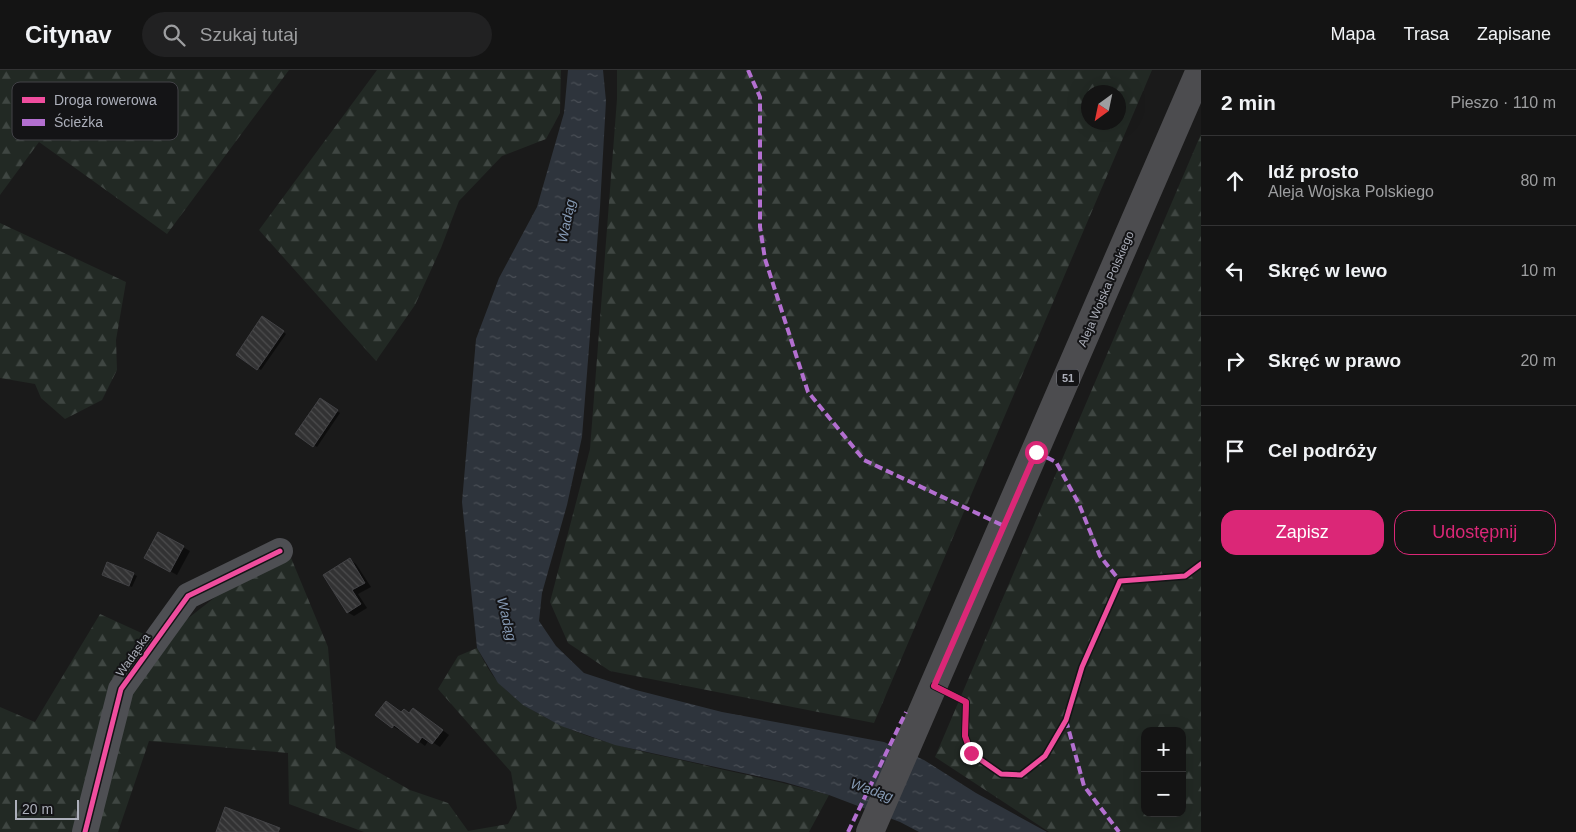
<!DOCTYPE html>
<html lang="pl">
<meta charset="utf-8">
<style>
:root{--surface:#141414;--page:#212122;--text:#f1f3f6;--muted:#9d9ea0;--line:#333334;--accent:#db2777}
body{margin:0;font-family:Arial,sans-serif;background:var(--page);color:var(--text)}
.controls{position:absolute;right:15px;bottom:15px;display:grid;overflow:hidden;border-radius:10px;box-shadow:0 5px 20px #0002}
.controls button{width:45px;height:45px;display:grid;place-items:center;padding:0;border:0;border-bottom:1px solid var(--line);background:var(--surface);color:var(--text);font:25px sans-serif}
.compass{position:absolute;left:1081px;top:15px;width:45px;height:45px;border-radius:50%;background:var(--surface);box-shadow:0 5px 20px #0002;rotate:213deg}
.scale{position:absolute;left:15px;bottom:12px;width:64px;box-sizing:border-box;padding-left:5px;border:2px solid #acafba;border-top:0;font-size:14px;line-height:18px;white-space:nowrap;color:#acafba;-webkit-text-stroke:4px #141416;paint-order:stroke}
.stop{position:absolute;width:15px;height:15px;margin:-11px;border:4px solid #db2777;border-radius:50%;background:#fff}
.stop.end{background:#db2777;border-color:#fff;box-shadow:0 1px 5px #0008}
.list{margin:0;padding:0;list-style:none}
h2{display:flex;justify-content:space-between;align-items:center;height:65px;margin:0;padding:0 20px;font-size:21px}
h2 small{font-size:16px;font-weight:400;color:var(--muted)}
.list li{display:grid;grid-template-columns:32px 1fr auto;gap:15px;align-items:center;box-sizing:border-box;height:90px;padding:0 20px;border-top:1px solid var(--line)}
.list b{display:block;font-size:19px;white-space:nowrap}
.list p{margin:0;font-size:16px;white-space:nowrap;color:var(--muted)}
.list em{font-size:16px;font-style:normal;color:var(--muted)}
.actions{display:flex;gap:10px;padding:15px 20px}
.actions a{flex:1;padding:11px 0;border:1px solid var(--accent);border-radius:15px;text-align:center;font-size:18px;color:var(--accent)}
.actions .main{background:var(--accent);color:#fff}
.icon{flex:none;width:28px;height:28px;fill:none;stroke:currentColor;stroke-width:2;stroke-linecap:round;stroke-linejoin:round}
.map{position:relative;flex:none;width:1201px;height:762px;overflow:hidden}
header{display:flex;align-items:center;gap:30px;box-sizing:border-box;height:70px;padding:0 25px;background:var(--surface);border-bottom:1px solid var(--line)}
header strong{font-size:24px}
nav{display:flex;gap:28px;margin-inline-start:auto;font-size:18px}
.search{width:350px;height:45px;background:var(--page);display:flex;align-items:center;gap:12px;box-sizing:border-box;padding:0 18px;border-radius:28px;color:var(--muted);font-size:19px}
main{display:flex}
aside{flex:1;background:var(--surface)}
.map>svg:first-child{display:block}
</style>
<header>
<strong>Citynav</strong>
<div class="search"><svg class="icon" aria-label="search" viewBox="0 0 24 24"><circle cx="10" cy="10" r="6"/><path d="M15 15l6 6"/></svg>Szukaj tutaj</div>
<nav><a>Mapa</a><a>Trasa</a><a>Zapisane</a></nav>
</header>
<main>
<div class="map">
<svg width="1201" height="762" viewBox="0 0 1201 762">
<defs>
<pattern id="forest-firs" width="22" height="20" patternUnits="userSpaceOnUse" patternTransform="scale(1.25)"><rect width="22" height="20" fill="#222924"/><path d="M5 1l3.5 6h-7zM16 11l3.5 6h-7z" fill="#3f4642"/></pattern>
<pattern id="water-ripples" width="26" height="14" patternUnits="userSpaceOnUse" patternTransform="scale(1.25)"><rect width="26" height="14" fill="#2e343c"/><path d="M2 4q2-2 4 0t4 0M15 11q2-2 4 0t4 0" fill="none" stroke="#4a4f56"/></pattern>
<pattern id="building-back-hatch" width="6" height="6" patternUnits="userSpaceOnUse" patternTransform="scale(1.25)"><rect width="6" height="6" fill="#323233"/><path d="M-1 5l2 2M0 0l6 6M5-1l2 2" fill="none" stroke="#4d4d4e"/></pattern>
</defs>
<rect width="100%" height="100%" fill="#1a1a1a"/>
<!-- forest -->
<path fill="url(#forest-firs)" fill-rule="evenodd" d="M0,0H289L167,164L39,72L0,125Z
M377,0H561L560,43L546,69L502,86L459,131L441,178L415,235L376,291L259,160Z
M617,0H1152L874,653L610,601L568,573L550,532L590,379L617,29ZM1118,22V52H1088V22Z
M1201,64V762H1049L935,687ZM1145,661H1182V743H1145Z
M0,153L126,212L116,270L117,300L102,330L65,349L41,328L35,314L0,308Z
M289,483L328,577L336,678L410,720L448,733L468,761L508,754L517,738L511,702L438,619L458,586L477,578C483,589 490,604 499,613C544,661 620,677 681,690C731,702 780,711 829,725L809,762H364L289,734L288,683L149,671L118,762H0V637L35,652L100,544L159,571L223,521Z"/>
<!-- water -->
<path fill="url(#water-ripples)" d="M568,0H603L606,31L600,137L582,367L567,435L542,523L539,551L556,576L584,603L636,620L722,642L884,672L924,690L976,723L1047,762H919L900,752L829,725L784,712L615,675L561,656L523,635L498,613L477,578L462,432L476,269L499,208L537,137L564,43Z"/>
<!-- shadow -->
<path fill="#0007" d="M263,248L286,264L261,300L237,284Z
M320,330L340,343L317,377L297,364Z
M159,464L190,481L177,505L146,488Z
M350,490L356,494L371,517L358,524L367,538L354,546L347,542Z
M108,493L137,506L132,517L106,506Z
M402,643H420L449,665L440,677L429,670L425,676L401,658L399,660L392,656Z"/>
<!-- building -->
<path fill="url(#building-back-hatch)" stroke="#434346" d="M262,246L284,261L257,300L236,285Z
M320,328L338,340L313,377L295,364Z
M158,462L184,476L170,502L144,488Z
M350,488L365,513L352,520L361,534L347,543L323,505Z
M107,492L134,503L129,516L102,505Z
M386,631L401,642L404,639L409,643L413,638L443,660L432,674L422,667L418,673L394,655L392,658L375,645Z
M225,737L280,758L278,762H216Z"/>
<g fill="none" stroke-linecap="round" stroke-linejoin="round">
<!-- minor -->
<path stroke="#4e4f53" stroke-width="26" d="M85,762L121,619L188,526L280,481"/>
<!-- major -->
<path stroke="#4c4c4f" stroke-width="28" d="M870,762L1200,0"/>
<!-- quiet -->
<path stroke="#b36fd0" stroke-width="4" stroke-dasharray="8 4" stroke-linecap="butt" d="M748,0L760,27V157L765,189L808,322L864,390L1004,456
M1036,382L1056,392L1079,434L1100,486L1120,511
M1066,650L1084,716L1119,762
M848,762L906,642"/>
<defs>
<path id="cycleway" d="M934,616L966,632L965,666L971,683L1001,704L1021,705L1045,686L1066,650L1082,597L1120,511L1185,506L1201,494
M85,762L121,619L188,526L280,481"/>
</defs>
<!-- cycleway casing -->
<use href="#cycleway" stroke="#141416" stroke-width="8"/>
<!-- cycleway -->
<use href="#cycleway" stroke="#ef4d9e" stroke-width="5"/>
</g>
<g fill="none" stroke-linecap="round" stroke-linejoin="round">
<!-- route -->
<path stroke="#db2777" stroke-width="6" d="M971,683L965,666L966,632L934,616L1036,382"/>
</g>
<g text-anchor="middle" dominant-baseline="central" stroke-width="4" stroke-linejoin="round" paint-order="stroke">
<!-- shield labels -->
<rect fill="#141416" stroke="#7e8089" stroke-width="1" x="1057" y="299.5" width="22" height="17" rx="4"/>
<g font-size="11" font-weight="bold" fill="#acafba">
<text x="1068" y="308">51</text>
</g>
<!-- street labels -->
<g font-size="12" fill="#acafba" stroke="#141416">
<text transform="translate(1106 219) rotate(-67)">Aleja Wojska Polskiego</text>
<text transform="translate(133 585) rotate(-55)">Wadąska</text>
</g>
<!-- water labels -->
<g font-size="14" font-style="italic" fill="#8599b3" stroke="#141416">
<text transform="translate(566 151) rotate(-79)">Wadąg</text>
<text transform="translate(507 549) rotate(76)">Wadąg</text>
<text transform="translate(872 720) rotate(19)">Wadąg</text>
</g>
</g>
<!-- legend -->
<rect x="12" y="12" width="166" height="58" rx="8" fill="#141416" stroke="#424247" stroke-width="1"/>
<rect x="22" y="27" width="23" height="6" fill="#ef4d9e"/>
<rect x="22" y="49" width="23" height="7" fill="#b36fd0"/>
<g font-size="14" fill="#acafba">
<text x="54" y="35">Droga rowerowa</text>
<text x="54" y="57">Ścieżka</text>
</g>
</svg>
<div class="controls">
<button>+</button>
<button>−</button>
</div>
<svg class="compass" viewBox="-18 -18 36 36"><path d="M0-13l5 13h-10z" fill="#e53935"/><path d="M0 13l5-13h-10z" fill="#9d9ea0"/></svg>
<div class="scale">20 m</div>
<div class="stop" style="left:1036px;top:382px"></div>
<div class="stop end" style="left:971px;top:683px"></div>
</div>
<aside>
<h2>2 min<small>Pieszo · 110 m</small></h2>
<ul class="list">
<li><svg class="icon" aria-label="ahead" viewBox="0 0 24 24"><path d="M12 20V5M6 11l6-6 6 6"/></svg><div><b>Idź prosto</b><p>Aleja Wojska Polskiego</p></div><em>80 m</em></li>
<li><svg class="icon" aria-label="left" viewBox="0 0 24 24"><path d="M17 20v-9H6M10 6l-5 5 5 5"/></svg><div><b>Skręć w lewo</b></div><em>10 m</em></li>
<li><svg class="icon" aria-label="right" viewBox="0 0 24 24"><path d="M7 20v-9h11M14 6l5 5-5 5"/></svg><div><b>Skręć w prawo</b></div><em>20 m</em></li>
<li><svg class="icon" aria-label="arrive" viewBox="0 0 24 24"><path d="M6 21V4h12l-3 4 3 4H6"/></svg><div><b>Cel podróży</b></div></li>
</ul>
<div class="actions"><a class="main">Zapisz</a><a>Udostępnij</a></div>
</aside>
</main>
